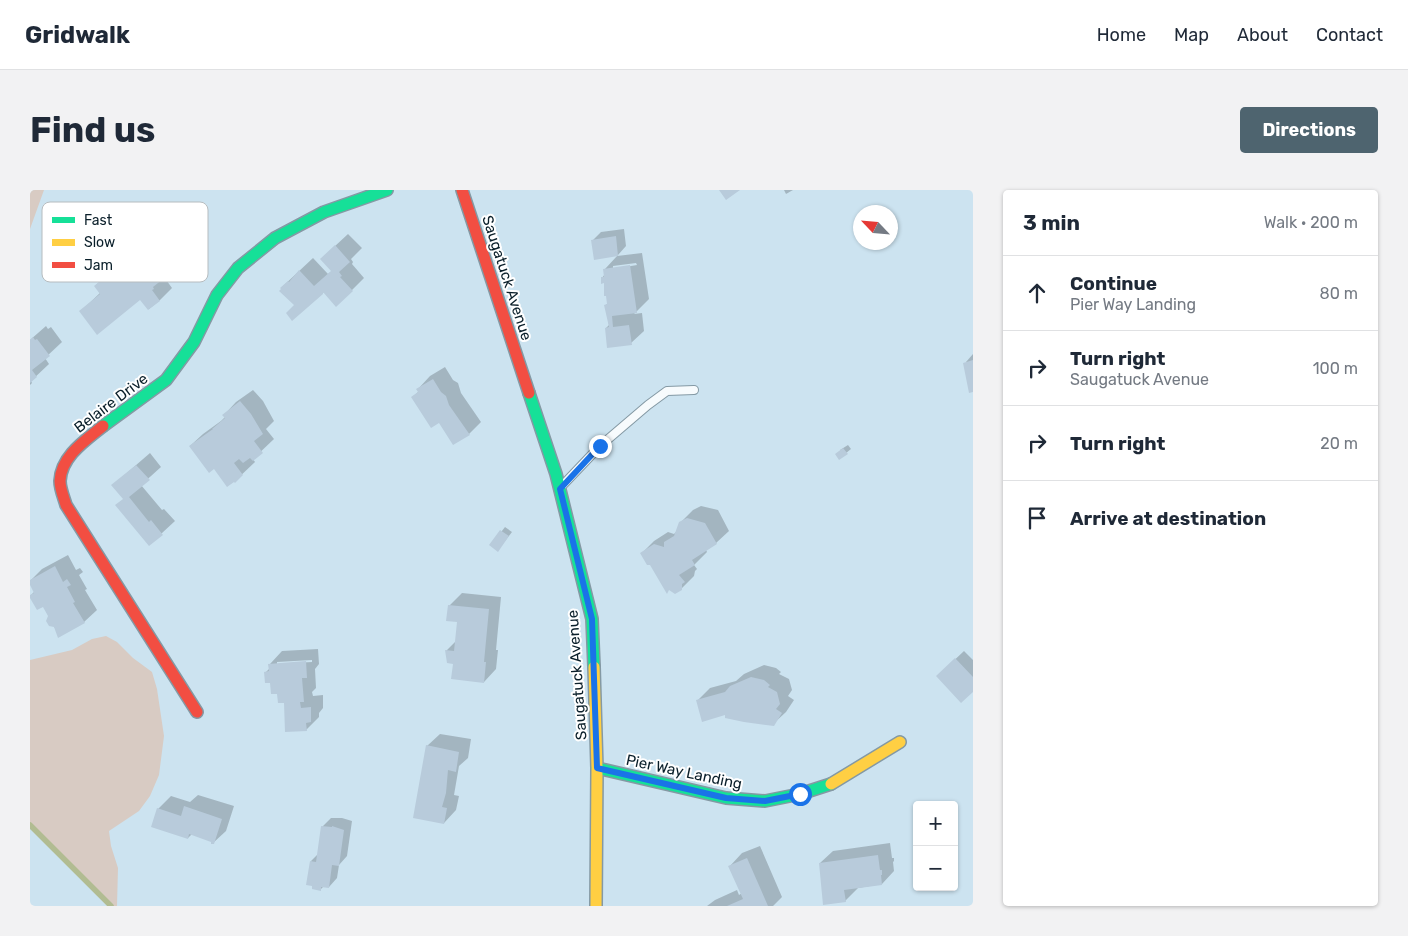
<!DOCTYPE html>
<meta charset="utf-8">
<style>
:root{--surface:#fff;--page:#f2f2f3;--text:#1f2937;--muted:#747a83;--line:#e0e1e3;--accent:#4e646f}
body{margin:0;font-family:Rubik,sans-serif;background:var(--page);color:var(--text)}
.controls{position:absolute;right:15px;bottom:15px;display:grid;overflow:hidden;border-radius:5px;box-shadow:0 1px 4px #0004}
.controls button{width:45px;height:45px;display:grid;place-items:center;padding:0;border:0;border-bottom:1px solid var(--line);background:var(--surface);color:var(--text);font:25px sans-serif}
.compass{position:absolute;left:823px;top:15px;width:45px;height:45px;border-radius:50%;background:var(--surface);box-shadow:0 1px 4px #0004;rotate:296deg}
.stop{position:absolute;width:15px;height:15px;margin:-11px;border:4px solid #1a73e8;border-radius:50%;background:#fff}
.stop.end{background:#1a73e8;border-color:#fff;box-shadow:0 1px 5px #0008}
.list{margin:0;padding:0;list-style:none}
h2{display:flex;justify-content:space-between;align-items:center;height:65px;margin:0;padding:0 20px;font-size:21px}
h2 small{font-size:16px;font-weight:400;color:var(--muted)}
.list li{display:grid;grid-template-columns:32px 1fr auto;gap:15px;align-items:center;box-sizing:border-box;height:75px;padding:0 20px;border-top:1px solid var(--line)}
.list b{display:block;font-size:19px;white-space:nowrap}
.list p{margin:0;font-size:16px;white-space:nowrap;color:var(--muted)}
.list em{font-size:16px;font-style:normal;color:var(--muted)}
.icon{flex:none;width:28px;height:28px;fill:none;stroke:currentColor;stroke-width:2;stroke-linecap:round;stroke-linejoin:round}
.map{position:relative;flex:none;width:943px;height:716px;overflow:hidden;border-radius:5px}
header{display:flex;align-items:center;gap:30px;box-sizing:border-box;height:70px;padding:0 25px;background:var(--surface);border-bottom:1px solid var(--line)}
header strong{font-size:24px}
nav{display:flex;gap:28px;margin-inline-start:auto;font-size:18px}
.intro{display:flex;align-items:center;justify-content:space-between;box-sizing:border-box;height:120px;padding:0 30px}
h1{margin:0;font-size:35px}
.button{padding:12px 22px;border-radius:5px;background:var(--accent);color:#fff;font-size:18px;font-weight:700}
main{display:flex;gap:30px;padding:0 30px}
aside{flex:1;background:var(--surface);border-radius:5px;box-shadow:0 1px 4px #0004}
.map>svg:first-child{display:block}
</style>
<header>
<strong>Gridwalk</strong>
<nav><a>Home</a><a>Map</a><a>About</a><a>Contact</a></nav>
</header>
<div class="intro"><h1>Find us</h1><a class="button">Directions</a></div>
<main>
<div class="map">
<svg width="943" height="716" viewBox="0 0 943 716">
<rect width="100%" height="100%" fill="#cce3f0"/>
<!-- green -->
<path fill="#d8cbc3" d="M0,0H14L0,39Z
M76,446L87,452L103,468L122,482L127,499L134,546L129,585L120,606L109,621L79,641L81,656L88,678L87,716H81L0,635V470L42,460L62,449Z"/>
<!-- shadow -->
<path fill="#0003" fill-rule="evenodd" d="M754,0H763L756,4Z
M594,39L596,56L588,65L565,68L562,51L571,42Z
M318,44L332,58L321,69L323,72L322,74L334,88L322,100L294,102L262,129L266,115L251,98L283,68L298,84L302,81L304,57Z
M130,57L145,76L134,87L142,98L130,110L119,119L110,108L51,121L70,103L65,96L78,84L91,73L93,75L103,67L108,74Z
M612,63L619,109L604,124L612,123L614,141L601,153L576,138L579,135L576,115L578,113L575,92L572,88L575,84V79L587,66ZM606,73L607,75L583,79V76Z
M16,136L18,139L21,137L32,152L15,168L19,174L1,191L2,193L0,195V150Z
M943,164V201L940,202L936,172Z
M415,177L423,190L428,193L431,203L451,232L439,244L410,231L383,207L389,201L388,199L400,186Z
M223,200L233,211L244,231L236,239L244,249L223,269L225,272L205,291L184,277L160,256L173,244L191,231L195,227L194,225L206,212Z
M818,255L821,259L810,268V260Z
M120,263L131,277L111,295L132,320L134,319L145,331L119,355L94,308L83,295Z
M671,316L688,320L699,341L686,353L676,360L677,362L664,375L667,379L665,381L664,386L651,399L621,374L611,364L624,351L638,342L644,344L648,340L650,333L663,320Z
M475,337L482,342L468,360L461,355Z
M38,365L46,380L50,378L53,382L49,385L57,399L55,400L67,420L54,432L29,446L13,415L0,406L5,401L0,391L12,379Z
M432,403L471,407L466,460H468L466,479L454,492L424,473L416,461L426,451L428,431L419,416Z
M288,459L289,474L285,479L286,498L282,502L283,506L293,505V518L289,523V527L276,540L236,482L240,478V474L252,461ZM282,470V472L247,474V472Z
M934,461L943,470V500L931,511L916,478Z
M734,475L746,478L751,482L749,484L759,489L762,500L758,506L764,510L756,522L743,534L696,523L667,511L680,498L706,491L714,484Z
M410,544L441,549L438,568L429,576L424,605L429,606L426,620L414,633L397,556Z
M168,605L204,616L196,641L183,653V651L162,644L158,648L128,619L141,606L160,612Z
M301,628H312L322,631L317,666L309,675L307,688L299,697L294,696L290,700L281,671L288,664L292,637Z
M860,653L862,668H864V671L863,672L864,681L852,694L828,698L815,711L790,673L803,661Z
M730,656L752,707L743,716H677L685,710L707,700L709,705L712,703L700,676L712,663Z"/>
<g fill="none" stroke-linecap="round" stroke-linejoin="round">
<!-- stream -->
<path stroke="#b1bc92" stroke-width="5.5" d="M0,635L81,716"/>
</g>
<!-- building -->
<path fill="#b8cbdb" d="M689,0H710L696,10Z
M586,46L588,66L564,70L561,50Z
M305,55L320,72L309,82L312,86L310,87L323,101L306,117L293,102V104L262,131L256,123L264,115L249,101L251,99L250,98L258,91L259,92L269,80L284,96L301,81L290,69Z
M117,68L133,89L123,97L124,99L122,100L130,111L118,120L110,110L67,145L49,121L70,104L64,96L78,85L80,86L90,78L95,85Z
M600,75L607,123L582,126L583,137L599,135L602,155L577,158L575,138L579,137L574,115L577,114L576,106H574V93L571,94V87H574L573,79Z
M3,147L5,150L7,149L20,166L2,180L7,187L0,193V150Z
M943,170V202L939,203L933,173Z
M403,189L411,202L416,206L419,215L440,245L423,255L409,233L401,238L381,207L388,202L386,199Z
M210,211L221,224L233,244L224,251L233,263L223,271L220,268L213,273L209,269L204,273L213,285L205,293L204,292L197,297L184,279L179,283L159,256L183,239H182L195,228L192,225Z
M813,258L818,264L809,270L805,264Z
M106,275L120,290L99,307L119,332L121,330L133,345L119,356L85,315L93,309L81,295Z
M657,328L675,333L687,354L662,370L665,375L649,385L655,392L652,394V400L645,404L639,400L637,404L620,375H617L610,363L624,354L634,357V352L644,346L649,332Z
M470,340L479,346L468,362L459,355Z
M25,376L33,392L37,389L41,395L37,397L45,412L43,413L55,433L28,448L24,437L19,436L16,431L18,426L13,417L7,420L0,408V405L4,403L0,395V390Z
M418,415L459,419L454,472H456L454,493L421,489L423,474L417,473L415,460L424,461L427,432L416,431Z
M925,468L943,487V502L931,513L906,486Z
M276,471L277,488H272L274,512H270L271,518L281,517V532L276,533L277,541L255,542L254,513H248L247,504H241L240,493H235L234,482L239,481L238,474Z
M721,487L734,490L740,495L738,497L747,502L750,514L746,519L752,523L744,536L714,532L695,528V525L672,532L666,510L695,502L700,496Z
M396,555L429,562L426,582L418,580L416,603L412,617L417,618L414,634L383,628Z
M154,616L192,629L184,654H181V652L159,644L158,649L121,637L127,618L151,626Z
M291,636L302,637V636L314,640L309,676L302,675L299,698L291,697V701L282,699V696L276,695L280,671L286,672Z
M848,665L850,680H852V685H851L852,695L814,700L816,712L793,715L789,673Z
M717,668L738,716H697L713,709L698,676Z"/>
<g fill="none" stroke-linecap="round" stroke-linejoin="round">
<defs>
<path id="lane" d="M531,297L570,256L618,215L637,201L664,200"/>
<path id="fast" d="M499,203L526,284L562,429L564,477
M73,236L136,190L164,152L187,105L208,78L245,48L294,22L357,0
M567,578L696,608L735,611L770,604L801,594"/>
<path id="slow" d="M564,477L567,578L566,716
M801,594L870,552"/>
<path id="jam" d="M432,0L499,203
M73,236C56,250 31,266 30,291C30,299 34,308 36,315L167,522"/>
</defs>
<!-- lane casing -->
<use href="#lane" stroke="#8499a4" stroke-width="10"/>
<!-- fast casing -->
<use href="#fast" stroke="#8499a4" stroke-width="14"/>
<!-- slow casing -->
<use href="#slow" stroke="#8499a4" stroke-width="14"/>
<!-- jam casing -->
<use href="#jam" stroke="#8499a4" stroke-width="14"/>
<!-- lane -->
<use href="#lane" stroke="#f7fbfd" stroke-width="8"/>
<!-- fast -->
<use href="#fast" stroke="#16e098" stroke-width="11"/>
<!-- slow -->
<use href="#slow" stroke="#ffcf43" stroke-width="11"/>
<!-- jam -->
<use href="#jam" stroke="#f24e42" stroke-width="11"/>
</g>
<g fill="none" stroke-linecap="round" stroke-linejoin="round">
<!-- route -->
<path stroke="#1a73e8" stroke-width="6" d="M570,256L530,299L562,429L567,578L696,608L735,611L770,604"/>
</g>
<g text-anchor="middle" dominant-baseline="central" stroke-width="4" stroke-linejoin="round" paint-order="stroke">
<!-- street labels -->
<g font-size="15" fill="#0a1f2a" stroke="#fff">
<text transform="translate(477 88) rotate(72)">Saugatuck Avenue</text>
<text transform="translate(81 213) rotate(-37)">Belaire Drive</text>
<text transform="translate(547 485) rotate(-94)">Saugatuck Avenue</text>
<text transform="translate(654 582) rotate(12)">Pier Way Landing</text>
</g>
</g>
<!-- legend -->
<rect x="12" y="12" width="166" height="80" rx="8" fill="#fff" stroke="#b6bcbf" stroke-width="1"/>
<rect x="22" y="27" width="23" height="6" fill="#16e098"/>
<rect x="22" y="49" width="23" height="7" fill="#ffcf43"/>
<rect x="22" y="72" width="23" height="6" fill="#f24e42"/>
<g font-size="14" fill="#0a1f2a">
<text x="54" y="35">Fast</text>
<text x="54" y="57">Slow</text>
<text x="54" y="80">Jam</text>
</g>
</svg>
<div class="controls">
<button>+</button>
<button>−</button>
</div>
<svg class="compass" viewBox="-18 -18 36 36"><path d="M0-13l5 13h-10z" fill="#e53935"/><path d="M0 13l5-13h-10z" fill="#747a83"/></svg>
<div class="stop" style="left:770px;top:604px"></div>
<div class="stop end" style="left:570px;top:256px"></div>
</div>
<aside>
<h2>3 min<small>Walk · 200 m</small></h2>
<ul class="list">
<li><svg class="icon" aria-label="ahead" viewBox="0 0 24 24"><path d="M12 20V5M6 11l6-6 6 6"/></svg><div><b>Continue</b><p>Pier Way Landing</p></div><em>80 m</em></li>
<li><svg class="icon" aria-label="right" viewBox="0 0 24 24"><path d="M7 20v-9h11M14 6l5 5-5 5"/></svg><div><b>Turn right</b><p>Saugatuck Avenue</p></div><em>100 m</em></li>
<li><svg class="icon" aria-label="right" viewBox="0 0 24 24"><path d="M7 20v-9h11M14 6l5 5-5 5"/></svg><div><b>Turn right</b></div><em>20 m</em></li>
<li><svg class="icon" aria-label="arrive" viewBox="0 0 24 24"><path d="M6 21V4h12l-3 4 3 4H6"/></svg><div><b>Arrive at destination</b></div></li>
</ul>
</aside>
</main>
